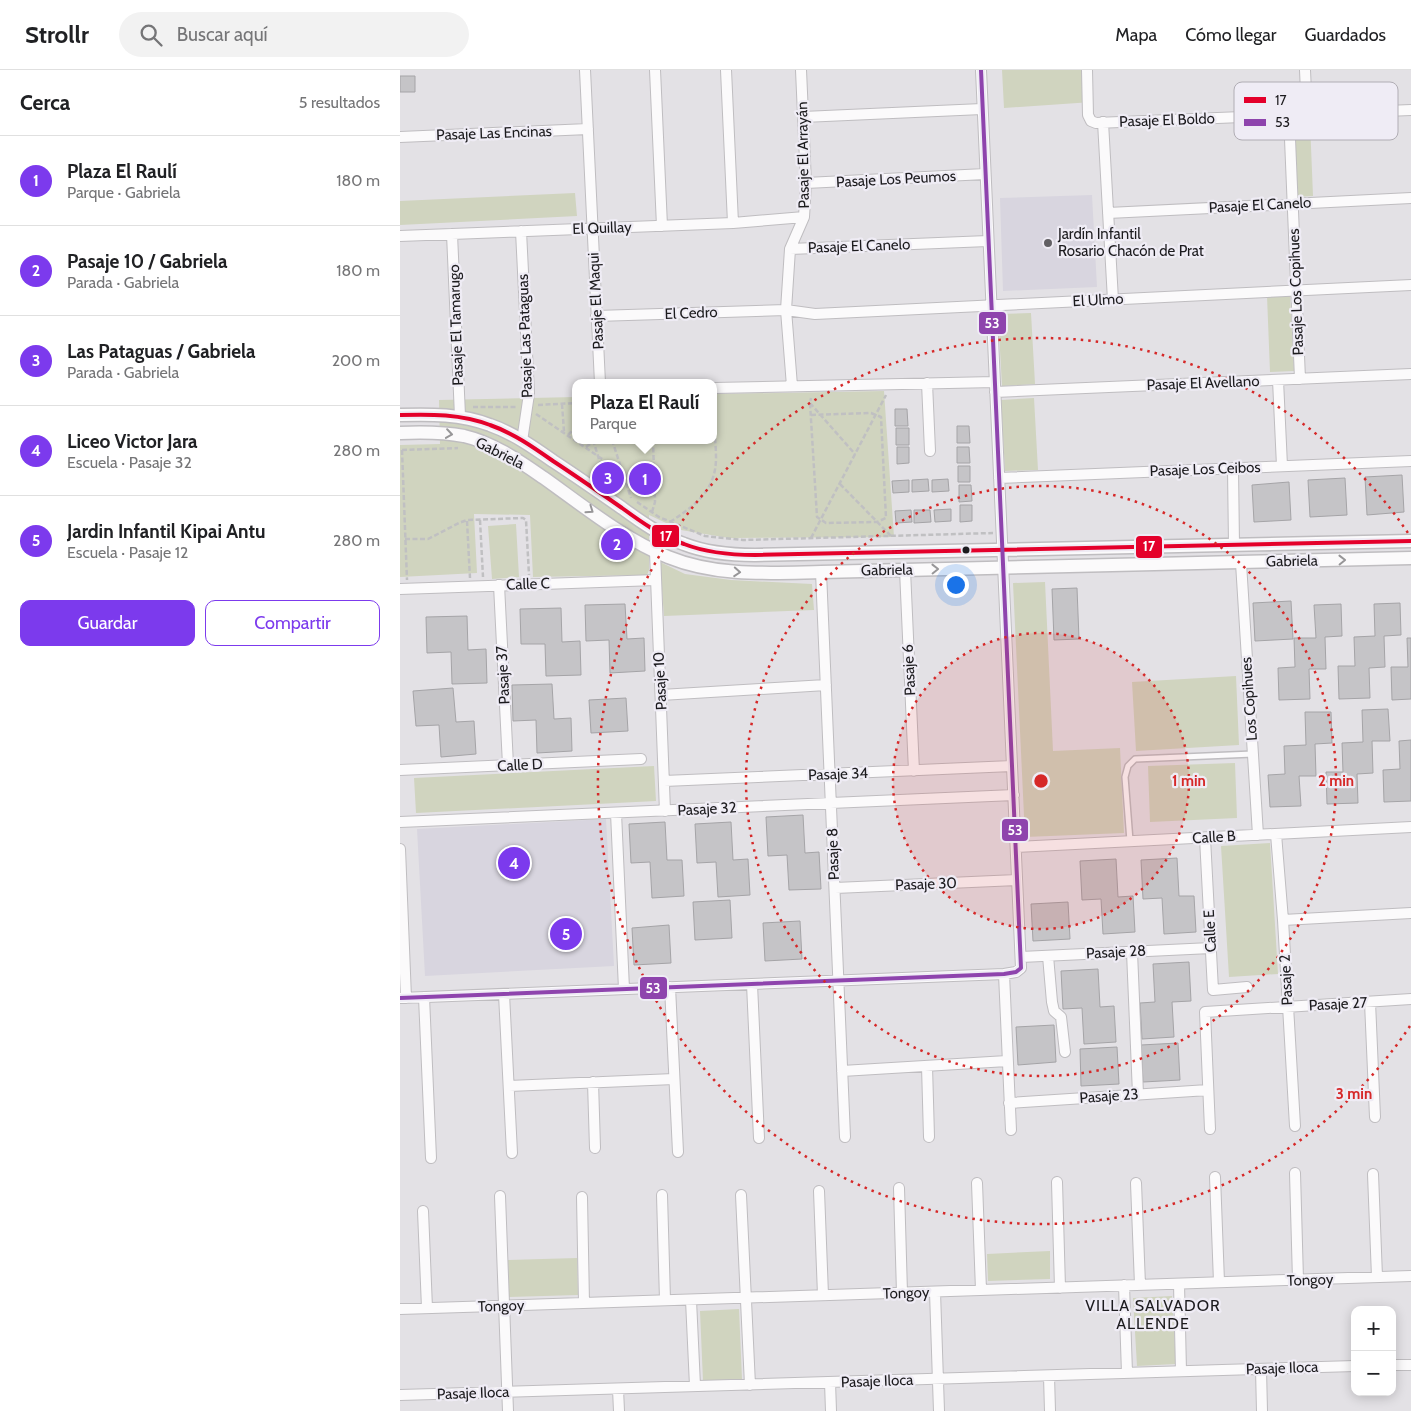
<!DOCTYPE html>
<html lang="es">
<meta charset="utf-8">
<style>
:root{--surface:#fff;--page:#f2f2f2;--text:#202124;--muted:#757577;--line:#e0e0e0;--accent:#7c3aed}
body{margin:0;font-family:Cabin,sans-serif;background:var(--page);color:var(--text)}
.controls{position:absolute;right:15px;bottom:15px;display:grid;overflow:hidden;border-radius:10px;box-shadow:0 2px 12px #0003}
.controls button{width:45px;height:45px;display:grid;place-items:center;padding:0;border:0;border-bottom:1px solid var(--line);background:var(--surface);color:var(--text);font:25px sans-serif}
.you{position:absolute;left:555px;top:514px;width:18px;height:18px;margin:-12px;border:4px solid #fff;border-radius:50%;background:#1a73e8;box-shadow:0 0 0 8px #1a73e833}
.badge{display:grid;place-items:center;width:32px;height:32px;border-radius:50%;background:var(--accent);color:#fff;font-size:16px;font-weight:700}
.pin{position:absolute;translate:-50% -50%;border:2px solid #fff;box-shadow:0 1px 5px #0006}
.popup{position:absolute;left:172px;top:309px;width:145px;height:65px;box-sizing:border-box;display:grid;place-content:center;border-radius:10px;background:var(--surface);filter:drop-shadow(0 1px 4px #0005);font-size:16px;white-space:nowrap;color:var(--muted)}
.popup b{font-size:19px;color:var(--text)}
.popup::after{content:'';position:absolute;left:50%;top:100%;margin-left:-10px;border:10px solid transparent;border-top-color:var(--surface)}
.list{margin:0;padding:0;list-style:none}
h2{display:flex;justify-content:space-between;align-items:center;height:65px;margin:0;padding:0 20px;font-size:21px}
h2 small{font-size:16px;font-weight:400;color:var(--muted)}
.list li{display:grid;grid-template-columns:32px 1fr auto;gap:15px;align-items:center;box-sizing:border-box;height:90px;padding:0 20px;border-top:1px solid var(--line)}
.list b{display:block;font-size:19px;white-space:nowrap}
.list p{margin:0;font-size:16px;white-space:nowrap;color:var(--muted)}
.list em{font-size:16px;font-style:normal;color:var(--muted)}
.actions{display:flex;gap:10px;padding:15px 20px}
.actions a{flex:1;padding:11px 0;border:1px solid var(--accent);border-radius:10px;text-align:center;font-size:18px;color:var(--accent)}
.actions .main{background:var(--accent);color:#fff}
.icon{flex:none;width:28px;height:28px;fill:none;stroke:currentColor;stroke-width:2;stroke-linecap:round;stroke-linejoin:round}
.map{position:relative;flex:none;width:1011px;height:1341px;overflow:hidden}
header{display:flex;align-items:center;gap:30px;box-sizing:border-box;height:70px;padding:0 25px;background:var(--surface);border-bottom:1px solid var(--line)}
header strong{font-size:24px}
nav{display:flex;gap:28px;margin-inline-start:auto;font-size:18px}
.search{width:350px;height:45px;background:var(--page);display:flex;align-items:center;gap:12px;box-sizing:border-box;padding:0 18px;border-radius:28px;color:var(--muted);font-size:19px}
main{display:flex}
aside{flex:1;background:var(--surface)}
.map>svg:first-child{display:block}
</style>
<header>
<strong>Strollr</strong>
<div class="search"><svg class="icon" aria-label="search" viewBox="0 0 24 24"><circle cx="10" cy="10" r="6"/><path d="M15 15l6 6"/></svg>Buscar aquí</div>
<nav><a>Mapa</a><a>Cómo llegar</a><a>Guardados</a></nav>
</header>
<main>
<aside>
<h2>Cerca<small>5 resultados</small></h2>
<ul class="list">
<li><span class="badge">1</span><div><b>Plaza El Raulí</b><p>Parque · Gabriela</p></div><em>180 m</em></li>
<li><span class="badge">2</span><div><b>Pasaje 10 / Gabriela</b><p>Parada · Gabriela</p></div><em>180 m</em></li>
<li><span class="badge">3</span><div><b>Las Pataguas / Gabriela</b><p>Parada · Gabriela</p></div><em>200 m</em></li>
<li><span class="badge">4</span><div><b>Liceo Victor Jara</b><p>Escuela · Pasaje 32</p></div><em>280 m</em></li>
<li><span class="badge">5</span><div><b>Jardin Infantil Kipai Antu</b><p>Escuela · Pasaje 12</p></div><em>280 m</em></li>
</ul>
<div class="actions"><a class="main">Guardar</a><a>Compartir</a></div>
</aside>
<div class="map">
<svg width="1011" height="1341" viewBox="0 0 1011 1341">
<rect width="100%" height="100%" fill="#e3e1e5"/>
<!-- built -->
<path fill="#d8d5df" d="M692,125L697,217L603,221L600,128Z
M206,749L214,896L25,906L17,759Z"/>
<!-- green -->
<path fill="#d0d4bf" d="M602,0H690L692,32L604,38Z
M910,52L913,126L896,127L892,53Z
M175,123L177,146L0,155V131Z
M890,225L894,301L870,302L867,226Z
M631,243L635,314L602,316L598,244Z
M484,321L494,467L329,468L281,460L249,445V500L247,505L133,507L130,445L74,444L77,503L0,507V375L40,374L39,330L176,327V370H314V324Z
M634,328L638,400L605,401L601,330Z
M116,454L119,507L92,509L88,456Z
M260,492L285,504L331,510L412,514L414,540L264,546Z
M645,512L653,681L720,678L724,763L625,767L613,513Z
M836,606L839,675L736,681L732,612Z
M835,693L837,748L750,752L748,696Z
M254,696L256,731L16,743L14,708Z
M870,773L878,904L829,907L821,776Z
M650,1181V1209L588,1211L587,1184Z
M177,1188L178,1225L109,1227L108,1190Z
M772,1226L776,1294L737,1296L733,1228Z
M339,1239L342,1309L303,1311L300,1241Z"/>
<!-- building -->
<path fill="#c5c4c7" stroke="#a5a4a7" d="M0,6H15V22H0Z
M495,339H507L508,356H495Z
M557,356H569L570,373H557Z
M496,358H509V375H496Z
M497,377H509V393L497,394Z
M557,377H569L570,393H557Z
M558,396H570V412H558Z
M1002,405L1004,442L967,445L965,407Z
M945,408L947,445L910,447L908,410Z
M528,409L529,421L512,422V410Z
M548,409L549,421L532,422V410Z
M509,410V422L493,423L492,411Z
M889,412L891,450L854,452L852,415Z
M559,415H571L572,431L559,432Z
M560,435H572V451L560,452Z
M551,439V451L535,452L534,440Z
M511,440L512,452L496,453L495,441Z
M514,440H530L531,452L514,453Z
M677,518L679,569L654,570L652,519Z
M891,531L893,569L855,571L853,533Z
M1000,533L1001,565L984,566L985,597L969,598L970,628L939,629L938,596H955L954,567L975,566L974,534Z
M225,534L227,569L244,568L245,601L210,603L209,570L186,571L185,535Z
M941,534L942,566L925,567L926,599H909L910,629L879,630L878,598L895,597L894,568H916L914,535Z
M161,538L162,572L180,571L181,605L146,606L145,574H121L120,539Z
M67,546L68,580L86,579L87,613L52,614L51,582L27,583L26,547Z
M1007,568H1011V629L992,630L991,597H1008Z
M152,614L154,649L171,648L172,681L137,683L136,650L113,651L112,615Z
M53,618L56,652L74,651L76,684L41,687L39,655L16,656L13,621Z
M226,628L228,661L191,663L189,630Z
M988,639L990,671H972L973,703L957,704L958,733L927,734L926,702H943L942,673L963,672L962,640Z
M905,642H931L932,673L915,674L916,706H899L901,736L870,737L868,705L885,704L884,676L906,675Z
M1011,670V731L984,732L983,700L1000,699L999,671Z
M403,745L405,783L419,782L421,819L389,820L387,785L368,786L366,747Z
M265,752L267,790H282L284,826L252,828L250,792L231,793L229,754Z
M331,752L333,790L348,789L350,825L318,827L316,792L297,793L295,754Z
M777,788L779,826H794L796,862L764,864L762,828L743,829L741,790Z
M716,789L718,827L733,826L735,862L703,864L701,829L682,830L680,791Z
M330,830L332,868L295,870L293,832Z
M668,832L670,869L633,871L631,834Z
M400,851L402,889L365,891L363,853Z
M269,855L271,893L234,895L232,858Z
M789,892L791,931L772,932L774,967L742,969L740,933L755,932L753,894Z
M698,899L700,937L714,936L716,972L684,974L682,938L663,939L661,901Z
M654,955L656,992L618,995L616,957Z
M778,973L780,1010L743,1012L741,975Z
M717,977L719,1014L681,1016L680,979Z"/>
<g fill="none" stroke-linecap="round" stroke-linejoin="round">
<defs>
<path id="service" d="M730,771L725,707L728,696L735,689L853,684"/>
<path id="minor" d="M185,0L200,313
M255,0L262,156
M326,0L333,153
M687,0L688,45L691,51L696,53L1011,40
M905,0L907,45
M889,45L900,309
M403,47L582,39
M703,52L713,230
M0,67L188,59
M406,113L585,104
M708,143L1011,128
M121,161L129,324L122,371
M52,164L60,346
M0,166L333,153L404,147
M390,179L588,171
M196,246L386,240L415,244L1011,215
M878,310L882,396
M527,313L530,381
M392,316L386,240L390,179L404,147L406,113L401,0
M314,318L595,312
M595,322L1011,304
M833,398L834,475
M599,408L1011,391
M255,482L265,741
M841,493L858,765
M505,500L514,701
M421,502L445,1067
M99,515L108,695
M0,519L256,510
M261,625L426,615
M0,700L241,689
M264,711L612,696
M216,743L224,919
M0,752L614,725
M876,764L883,850L895,1056
M805,768L813,920L847,917
M616,777L1011,757
M0,779L6,928
M435,818L617,810
M883,850L1011,843
M732,882L738,1024
M648,886L652,932L654,941L661,947L665,982
M621,887L811,878
M604,904L611,1060
M352,914L359,1068
M270,917L278,1082
M104,924L112,1083
M24,927L31,1088
M0,928L604,904L616,902L621,898L581,0
M970,932L975,1047
M527,996L529,1067
M442,1001L607,991
M193,1012L195,1078
M109,1016L274,1009
M609,1033L808,1020
M810,1059L805,942L1011,929
M895,1103L898,1210
M973,1104L977,1207
M815,1107L819,1212
M657,1112L660,1218
M577,1113L581,1220
M736,1113L740,1215
M499,1118L502,1223
M419,1121L423,1225
M262,1125L265,1230
M341,1125L350,1315
M100,1126L108,1341
M182,1127L184,1233
M23,1141L27,1238
M779,1214L781,1301
M724,1215L727,1303
M535,1222L539,1341
M291,1230L295,1316
M0,1239L1011,1206
M992,1295H1011
M861,1299L862,1341
M649,1306L650,1341
M430,1312L431,1341
M218,1319L219,1341
M0,1325L955,1296"/>
<path id="tertiary" d="M0,345C31,344 61,344 90,355C113,363 133,377 153,391C176,406 199,422 222,438C241,452 261,466 284,474C307,483 330,485 355,485L1011,471
M0,363C22,362 43,362 64,366C94,373 119,391 144,408C182,435 225,470 268,487C317,507 370,503 421,502L1011,488"/>
</defs>
<!-- service casing -->
<use href="#service" stroke="#bfbdc0" stroke-width="8"/>
<!-- minor casing -->
<use href="#minor" stroke="#bfbdc0" stroke-width="12"/>
<!-- tertiary casing -->
<use href="#tertiary" stroke="#bfbdc0" stroke-width="15"/>
<!-- path -->
<path stroke="#c0c0c2" stroke-width="2.5" stroke-dasharray="5 2.5" stroke-linecap="butt" d="M410,333L455,384
M162,334L164,362
M138,335L176,333
M73,337H118
M136,344L255,425
M411,345L471,343L481,347L486,448L477,452L426,453L417,447L410,333L411,328
M168,365L176,357
M193,370L206,412
M212,370L231,428
M186,377L194,371L223,370
M2,380L58,378
M2,380L7,510
M440,414L491,466
M237,432L259,447L305,466L343,470L593,463
M252,442L255,432L253,370
M80,450L83,507
M67,451L70,508
M270,452C294,436 316,421 316,388C316,378 315,367 314,357
M411,468L486,325
M5,469H28L59,453L67,450L123,448L126,450L129,505"/>
<!-- service -->
<use href="#service" stroke="#fbfafb" stroke-width="5"/>
<!-- minor -->
<use href="#minor" stroke="#fbfafb" stroke-width="10"/>
<!-- tertiary -->
<use href="#tertiary" stroke="#fbfafb" stroke-width="12"/>
<defs>
<path id="bus-1" d="M0,345C31,344 61,344 90,355C113,363 133,377 153,391C176,406 199,422 222,438C241,452 261,466 284,474C307,483 330,485 355,485L1011,471"/>
<path id="bus-2" d="M0,928L604,904L616,902L621,898L581,0"/>
</defs>
<!-- bus-1 casing -->
<use href="#bus-1" stroke="#efecf5" stroke-width="8"/>
<!-- bus-2 casing -->
<use href="#bus-2" stroke="#efecf5" stroke-width="8"/>
<!-- bus-1 -->
<use href="#bus-1" stroke="#e4002b" stroke-width="4"/>
<!-- bus-2 -->
<use href="#bus-2" stroke="#8e44ad" stroke-width="4"/>
</g>
<!-- one-way arrows -->
<defs><path id="oneway-chevron" d="M-2-3.5L2.5 0L-2 3.5" fill="none" stroke-width="1.6" stroke-linecap="round" stroke-linejoin="round" transform="scale(1.25)"/></defs>
<g stroke="#979698">
<use href="#oneway-chevron" transform="translate(49 364) rotate(8)"/>
<use href="#oneway-chevron" transform="translate(190 440) rotate(35)"/>
<use href="#oneway-chevron" transform="translate(942 490) rotate(-1)"/>
<use href="#oneway-chevron" transform="translate(535 499) rotate(-1)"/>
<use href="#oneway-chevron" transform="translate(337 502) rotate(4)"/>
</g>
<!-- distance rings -->
<circle cx="641" cy="711" r="148" fill="#d62828" fill-opacity=".12"/>
<g fill="none" stroke="#d62828" stroke-width="2.5" stroke-dasharray="2.5 5">
<circle cx="641" cy="711" r="148"/>
<circle cx="641" cy="711" r="295"/>
<path d="M1010 956A443 443 0 1 1 1010 466"/>
</g>
<!-- markers -->
<circle fill="#626064" stroke="#efecf5" stroke-width="2" cx="648" cy="173" r="5"/>
<circle fill="#1c1b1e" stroke="#efecf5" stroke-width="2" cx="566" cy="480" r="4.5"/>
<g text-anchor="middle" dominant-baseline="central" stroke-width="4.5" stroke-linejoin="round" paint-order="stroke">
<!-- street labels -->
<g font-size="15" fill="#1c1b1e" stroke="#efecf5">
<text transform="translate(767 50) rotate(-2)">Pasaje El Boldo</text>
<text transform="translate(94 63) rotate(-2)">Pasaje Las Encinas</text>
<text transform="translate(403 85) rotate(-91)">Pasaje El Arrayán</text>
<text transform="translate(496 109) rotate(-3)">Pasaje Los Peumos</text>
<text transform="translate(860 135) rotate(-3)">Pasaje El Canelo</text>
<text transform="translate(202 158) rotate(-2)">El Quillay</text>
<text transform="translate(459 176) rotate(-2)">Pasaje El Canelo</text>
<text transform="translate(896 222) rotate(-92)">Pasaje Los Copihues</text>
<text transform="translate(698 230) rotate(-3)">El Ulmo</text>
<text transform="translate(196 231) rotate(-93)">Pasaje El Maqui</text>
<text transform="translate(291 243) rotate(-2)">El Cedro</text>
<text transform="translate(56 255) rotate(-92)">Pasaje El Tamarugo</text>
<text transform="translate(125 266) rotate(-92)">Pasaje Las Pataguas</text>
<text transform="translate(803 313) rotate(-2)">Pasaje El Avellano</text>
<text transform="translate(100 383) rotate(27)">Gabriela</text>
<text transform="translate(805 399) rotate(-2)">Pasaje Los Ceibos</text>
<text transform="translate(892 491) rotate(-1)">Gabriela</text>
<text transform="translate(487 500) rotate(-1)">Gabriela</text>
<text transform="translate(128 514) rotate(-2)">Calle C</text>
<text transform="translate(509 600) rotate(-93)">Pasaje 6</text>
<text transform="translate(103 605) rotate(-93)">Pasaje 37</text>
<text transform="translate(260 611) rotate(-93)">Pasaje 10</text>
<text transform="translate(849 629) rotate(-94)">Los Copihues</text>
<text transform="translate(120 695) rotate(-3)">Calle D</text>
<text transform="translate(438 704) rotate(-2)">Pasaje 34</text>
<text transform="translate(307 739) rotate(-3)">Pasaje 32</text>
<text transform="translate(814 767) rotate(-3)">Calle B</text>
<text transform="translate(433 784) rotate(-92)">Pasaje 8</text>
<text transform="translate(526 814) rotate(-2)">Pasaje 30</text>
<text transform="translate(810 861) rotate(-93)">Calle E</text>
<text transform="translate(716 882) rotate(-3)">Pasaje 28</text>
<text transform="translate(886 910) rotate(-93)">Pasaje 2</text>
<text transform="translate(938 934) rotate(-3)">Pasaje 27</text>
<text transform="translate(709 1026) rotate(-4)">Pasaje 23</text>
<text transform="translate(910 1210) rotate(-2)">Tongoy</text>
<text transform="translate(506 1223) rotate(-2)">Tongoy</text>
<text transform="translate(101 1236) rotate(-2)">Tongoy</text>
<text transform="translate(882 1298) rotate(-2)">Pasaje Iloca</text>
<text transform="translate(477 1311) rotate(-2)">Pasaje Iloca</text>
<text transform="translate(73 1323) rotate(-2)">Pasaje Iloca</text>
</g>
<!-- poi labels -->
<g font-size="15" fill="#1c1b1e" stroke="#efecf5" text-anchor="start">
<text x="658" y="164">Jardín Infantil<tspan x="658" dy="17">Rosario Chacón de Prat</tspan></text>
</g>
<!-- neighbourhood labels -->
<g font-size="16" letter-spacing="1" fill="#1c1b1e" stroke="#efecf5">
<text x="753" y="1235">VILLA SALVADOR<tspan x="753" dy="18">ALLENDE</tspan></text>
</g>
</g>
<!-- legend -->
<rect x="834" y="12" width="164" height="58" rx="8" fill="#efecf5" stroke="#b0adb4" stroke-width="1"/>
<rect x="844" y="27" width="22" height="6" fill="#e4002b"/>
<rect x="844" y="49" width="22" height="7" fill="#8e44ad"/>
<g font-size="14" fill="#1c1b1e">
<text x="875" y="35">17</text>
<text x="875" y="57">53</text>
</g>
<circle cx="641" cy="711" r="8" fill="#d62828" stroke="#efecf5" stroke-width="2.5"/>
<g font-size="15" text-anchor="middle" font-weight="bold" fill="#d62828" stroke="#efecf5" stroke-width="4.5" stroke-linejoin="round" paint-order="stroke">
<text x="789" y="716">1 min</text>
<text x="936" y="716">2 min</text>
<text x="954" y="1029">3 min</text>
</g>
<g stroke="#efecf5" stroke-width="2">
<rect x="578" y="241" width="29" height="24" rx="5" fill="#8e44ad"/>
<rect x="251" y="454" width="29" height="24" rx="5" fill="#e4002b"/>
<rect x="735" y="465" width="28" height="24" rx="5" fill="#e4002b"/>
<rect x="601" y="748" width="28" height="24" rx="5" fill="#8e44ad"/>
<rect x="239" y="906" width="29" height="24" rx="5" fill="#8e44ad"/>
</g>
<g font-size="14" text-anchor="middle" font-weight="bold" fill="#fff">
<text x="592" y="258">53</text>
<text x="266" y="471">17</text>
<text x="749" y="481">17</text>
<text x="615" y="765">53</text>
<text x="253" y="923">53</text>
</g>
</svg>
<div class="controls">
<button>+</button>
<button>−</button>
</div>
<div class="you"></div>
<div class="pin badge" style="left:245px;top:409px">1</div>
<div class="popup"><b>Plaza El Raulí</b>Parque</div>
<div class="pin badge" style="left:217px;top:474px">2</div>
<div class="pin badge" style="left:208px;top:408px">3</div>
<div class="pin badge" style="left:114px;top:793px">4</div>
<div class="pin badge" style="left:166px;top:864px">5</div>
</div>
</main>
